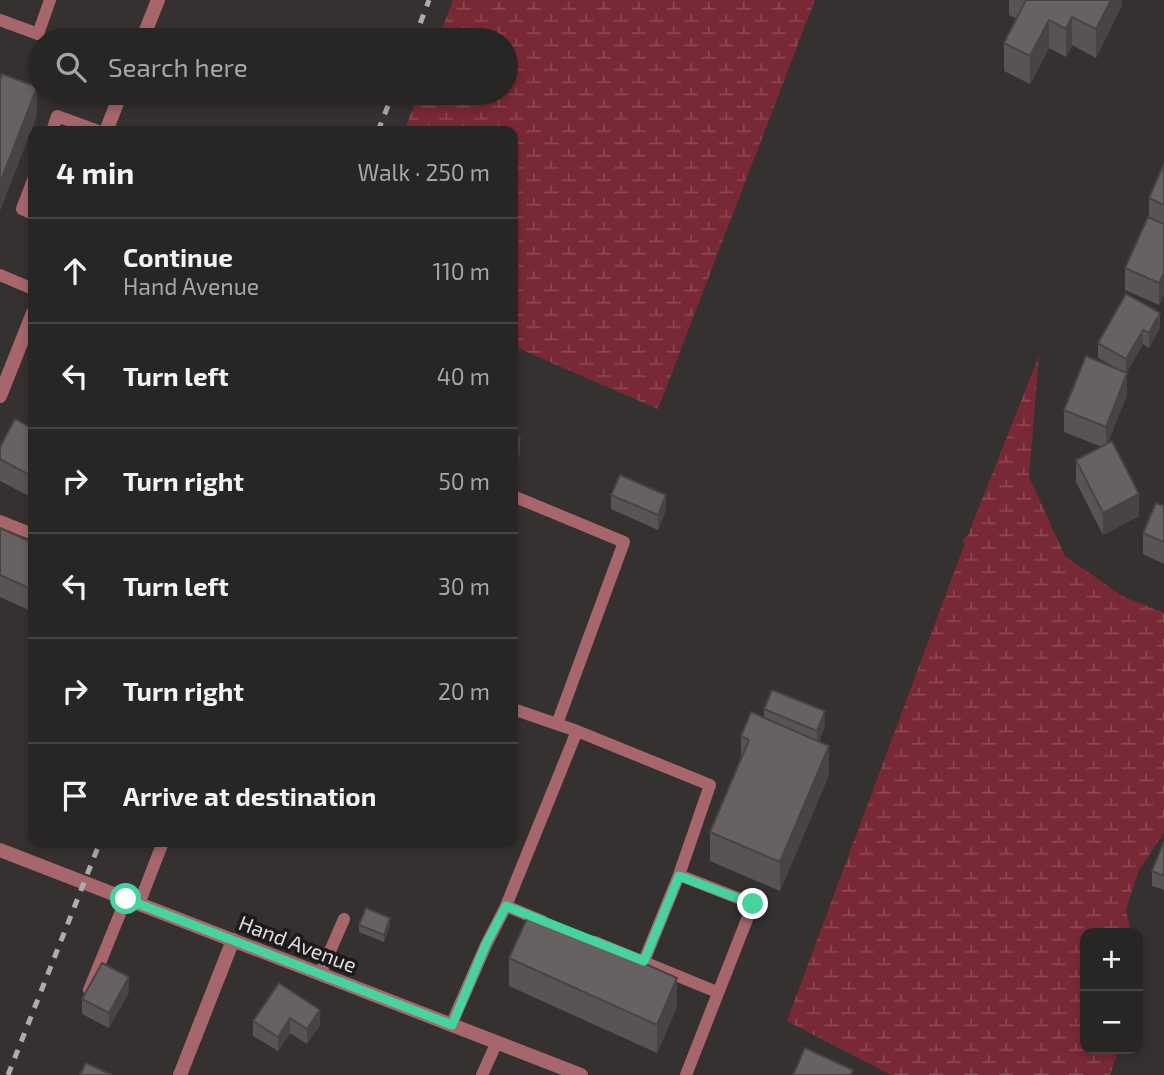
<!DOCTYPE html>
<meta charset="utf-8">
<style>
:root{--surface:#282525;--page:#343132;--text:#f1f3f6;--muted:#a5a5a7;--line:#444242}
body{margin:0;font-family:"Exo 2",sans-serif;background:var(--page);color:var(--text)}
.controls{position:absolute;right:21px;bottom:21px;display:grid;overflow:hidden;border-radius:14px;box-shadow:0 4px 10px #0003}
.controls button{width:63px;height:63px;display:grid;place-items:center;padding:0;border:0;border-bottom:2px solid var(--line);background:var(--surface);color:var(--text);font:35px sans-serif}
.stop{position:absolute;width:21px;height:21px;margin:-16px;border:5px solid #46d49e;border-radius:50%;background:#fff}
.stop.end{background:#46d49e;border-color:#fff;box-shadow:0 2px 7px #0008}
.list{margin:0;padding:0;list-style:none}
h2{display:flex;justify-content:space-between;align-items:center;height:91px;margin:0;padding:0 28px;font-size:30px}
h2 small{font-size:23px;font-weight:400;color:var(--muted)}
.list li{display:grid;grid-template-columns:46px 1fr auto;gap:21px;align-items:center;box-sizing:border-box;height:105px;padding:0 28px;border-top:2px solid var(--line)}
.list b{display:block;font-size:26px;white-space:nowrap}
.list p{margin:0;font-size:23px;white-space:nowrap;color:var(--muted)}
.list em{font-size:23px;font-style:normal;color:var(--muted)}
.icon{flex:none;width:38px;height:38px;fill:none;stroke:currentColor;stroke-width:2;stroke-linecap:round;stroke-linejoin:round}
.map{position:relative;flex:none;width:1164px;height:1075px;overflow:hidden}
.search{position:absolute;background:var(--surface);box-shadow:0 4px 10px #0003;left:28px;top:28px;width:490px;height:77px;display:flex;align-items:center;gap:18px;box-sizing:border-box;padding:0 24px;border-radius:38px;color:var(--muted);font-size:26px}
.panel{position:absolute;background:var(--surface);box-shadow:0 4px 10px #0003;left:28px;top:126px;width:490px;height:721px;border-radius:14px}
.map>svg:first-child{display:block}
</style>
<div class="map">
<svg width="1164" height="1075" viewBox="0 0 1164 1075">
<defs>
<pattern id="wetland-marsh" width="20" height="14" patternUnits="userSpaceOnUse" patternTransform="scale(1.75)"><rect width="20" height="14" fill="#792936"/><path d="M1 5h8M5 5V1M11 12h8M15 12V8" fill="none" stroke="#8c4752"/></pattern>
</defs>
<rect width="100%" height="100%" fill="#363131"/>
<!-- wetland -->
<path fill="url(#wetland-marsh)" d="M453,0H815L658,409L513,346V131H404L419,93H506V40H438Z
M1039,356L1029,477L1065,556L1122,596L1164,613V833L1139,870L1126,909L1131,933H1085V1049H1119L1110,1075H891L787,1021L965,543L962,541L968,535Z"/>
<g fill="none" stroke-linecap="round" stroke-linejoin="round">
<!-- service -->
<path stroke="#a6666c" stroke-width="12" d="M0,20L38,34L50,0
M52,131L57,116L98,131
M33,180L22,209L33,214
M0,275L33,289
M513,496L624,542L557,724
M0,521L33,534
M513,709L577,731L710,785L679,875L753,904L686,1075
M139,904L163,842
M506,906L542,921
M595,942L717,992
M644,961L679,875
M320,974L344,919
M89,990L126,899
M451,1025L486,945L506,906L577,731
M482,1075L497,1042"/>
<!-- minor -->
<path stroke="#a6666c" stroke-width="14" d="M142,40L158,0
M106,131L121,93
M0,396L33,313
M180,1075L233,940"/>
<!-- tertiary -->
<path stroke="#a6666c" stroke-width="14" d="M0,850L581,1075"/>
<!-- rail -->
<path stroke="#afacac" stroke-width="5" stroke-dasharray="9 9" stroke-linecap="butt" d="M414,40L429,0
M378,131L393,93
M8,1075L100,842"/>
</g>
<!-- wall -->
<path fill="#595353" d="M1009,0H1122V5L1096,58L1072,45L1066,57L1049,48L1030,84L1004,71V43L1017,19L1009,15Z
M1164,164V295L1159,305L1125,290V268L1149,217V198Z
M1126,294L1160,328L1149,348L1143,344L1126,373L1127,395L1107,444L1139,516L1103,535L1076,482V460L1102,447L1064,432V410L1116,368L1098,358V343Z
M33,429V498L0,481V447Z
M611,495L666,510L658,530L611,509Z
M1164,506V564L1143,554V533Z
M0,528L33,543V612L0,597Z
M764,709L825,726L819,742L829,775L780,891L710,861V832L741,761V736L764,718Z
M1164,841V890L1152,886V871Z
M359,925H390L384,942L359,932Z
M509,958L677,1007L657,1053L509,986Z
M279,983L320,1025L307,1044L290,1033L278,1051L253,1036V1021Z
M129,992L109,1028L82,1014V999Z"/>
<!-- shaded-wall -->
<path fill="#484444" d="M1111,0H1122V5L1096,58V29Z
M1072,17V45L1066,57V29Z
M1049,20V48L1030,84V56Z
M37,87V116L0,211V183Z
M1164,273V295L1159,305V283Z
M1160,313V328L1149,348V333Z
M1143,330V344L1126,374V359Z
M1127,373V395L1106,448V427Z
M520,438V453L513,470V456Z
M1139,494V516L1103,535V513Z
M666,495V510L658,530V515Z
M825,711V726L817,746V731Z
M829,746V775L780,891V862Z
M390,918V925L384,942V935Z
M129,977V992L109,1028V1013Z
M677,978V1007L657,1053V1025Z
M320,1010V1025L307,1044V1029Z
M290,1018V1033L278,1051V1037Z"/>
<!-- building -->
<path fill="#676161" stroke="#484444" stroke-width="2" d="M1026,0H1111L1096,29L1072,17L1066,29L1049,20L1030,56L1004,43Z
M2,74L37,87L0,183V80Z
M1164,164V205L1149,198Z
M1148,217L1164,224V273L1159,283L1125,268Z
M1126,294L1160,313L1149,333L1143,330L1126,359L1098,343Z
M1086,356L1127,373L1106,427L1064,410Z
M15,419L33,429V477L0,459V447Z
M513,435L520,438L513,456Z
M1112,441L1139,494L1103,513L1076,460Z
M620,475L666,495L658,515L611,495Z
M1156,503L1164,506V542L1143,533Z
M0,528L33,543V590L0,575Z
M772,690L825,711L817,731L764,709Z
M751,712L829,746L780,862L710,832L749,740L741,736Z
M1164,841V876L1152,871Z
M366,908L390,918L384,935L359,925Z
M530,912L677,978L657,1025L509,958Z
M102,963L129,977L109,1013L82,999Z
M279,983L320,1010L307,1029L290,1018L278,1037L253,1021Z
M805,1048L853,1070L851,1075H793Z
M86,1063L112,1075H80Z"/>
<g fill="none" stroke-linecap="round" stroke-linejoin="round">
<!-- route -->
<path stroke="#46d49e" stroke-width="9" d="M126,899L452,1025L486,944L506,906L644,961L679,876L753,904"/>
</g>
<g text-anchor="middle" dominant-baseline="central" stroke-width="7" stroke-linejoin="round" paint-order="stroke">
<!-- street labels -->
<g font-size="21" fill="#dedbdb" stroke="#1c1a1a">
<text transform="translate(298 943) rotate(21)">Hand Avenue</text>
</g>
</g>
</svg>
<div class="controls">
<button>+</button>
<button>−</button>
</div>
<div class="stop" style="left:126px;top:899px"></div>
<div class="stop end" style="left:753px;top:904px"></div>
<div class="search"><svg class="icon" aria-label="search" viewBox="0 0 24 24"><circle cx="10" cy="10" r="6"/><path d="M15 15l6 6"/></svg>Search here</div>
<section class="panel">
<h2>4 min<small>Walk · 250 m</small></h2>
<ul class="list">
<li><svg class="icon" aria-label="ahead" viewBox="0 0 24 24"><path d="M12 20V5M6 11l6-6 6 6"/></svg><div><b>Continue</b><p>Hand Avenue</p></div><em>110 m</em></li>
<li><svg class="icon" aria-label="left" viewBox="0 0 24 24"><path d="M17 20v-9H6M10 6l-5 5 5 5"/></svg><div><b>Turn left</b></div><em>40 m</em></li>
<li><svg class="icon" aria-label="right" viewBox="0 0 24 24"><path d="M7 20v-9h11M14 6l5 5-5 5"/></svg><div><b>Turn right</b></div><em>50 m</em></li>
<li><svg class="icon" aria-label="left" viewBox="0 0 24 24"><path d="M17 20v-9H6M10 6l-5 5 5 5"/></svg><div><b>Turn left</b></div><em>30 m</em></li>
<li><svg class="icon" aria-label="right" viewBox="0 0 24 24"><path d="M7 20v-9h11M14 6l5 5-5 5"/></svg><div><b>Turn right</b></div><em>20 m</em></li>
<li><svg class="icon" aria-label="arrive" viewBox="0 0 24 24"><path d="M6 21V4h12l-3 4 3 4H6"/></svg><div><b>Arrive at destination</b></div></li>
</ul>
</section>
</div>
